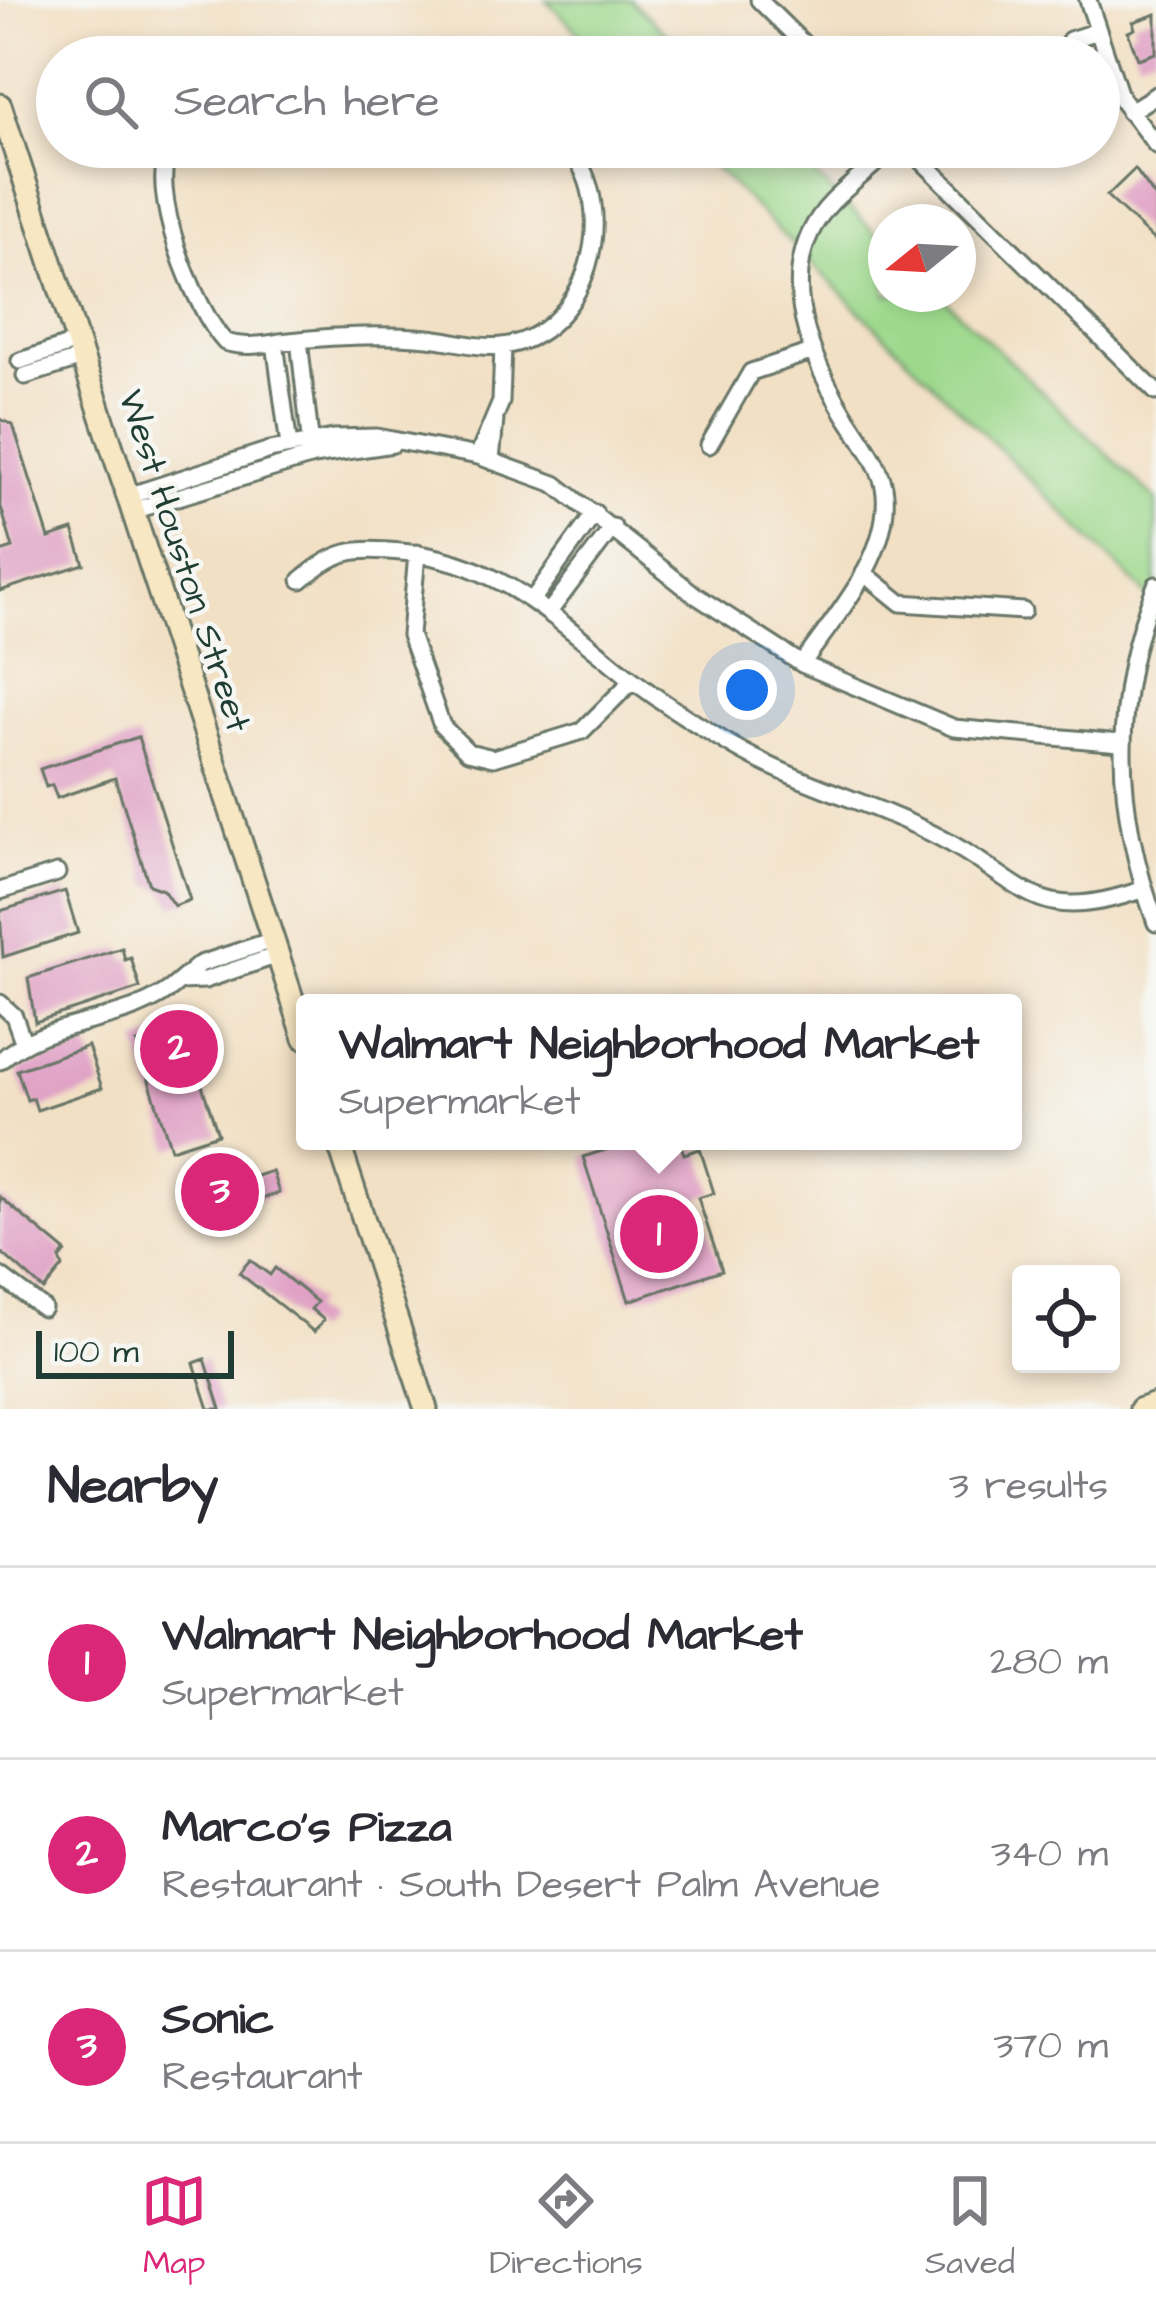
<!DOCTYPE html>
<meta charset="utf-8">
<style>
:root{--surface:#fff;--page:#f2f2f3;--text:#2b2b33;--muted:#7c7c81;--line:#e1e1e2;--accent:#db2777}
body{margin:0;font-family:"Architects Daughter",sans-serif;background:var(--page);color:var(--text)}
.controls{position:absolute;right:36px;bottom:36px;display:grid;overflow:hidden;border-radius:12px;box-shadow:0 6px 18px #0003}
.controls button{width:108px;height:108px;display:grid;place-items:center;padding:0;border:0;border-bottom:3px solid var(--line);background:var(--surface);color:var(--text);font:60px sans-serif}
.compass{position:absolute;left:868px;top:204px;width:108px;height:108px;border-radius:50%;background:var(--surface);box-shadow:0 6px 18px #0003;rotate:252deg}
.scale{position:absolute;left:36px;bottom:30px;width:198px;box-sizing:border-box;padding-left:12px;border:6px solid #1f3d34;border-top:0;font-size:33px;line-height:42px;white-space:nowrap;color:#1f3d34;-webkit-text-stroke:9px #f6f6f2;paint-order:stroke}
.you{position:absolute;left:747px;top:690px;width:42px;height:42px;margin:-30px;border:9px solid #fff;border-radius:50%;background:#1a73e8;box-shadow:0 0 0 18px #1a73e833}
.badge{display:grid;place-items:center;width:78px;height:78px;border-radius:50%;background:var(--accent);color:#fff;font-size:39px;font-weight:700}
.pin{position:absolute;translate:-50% -50%;border:6px solid #fff;box-shadow:0 3px 12px #0006}
.popup{position:absolute;left:296px;top:994px;width:726px;height:156px;box-sizing:border-box;display:grid;place-content:center;border-radius:12px;background:var(--surface);filter:drop-shadow(0 3px 9px #0005);font-size:39px;white-space:nowrap;color:var(--muted)}
.popup b{font-size:45px;color:var(--text)}
.popup::after{content:'';position:absolute;left:50%;top:100%;margin-left:-24px;border:24px solid transparent;border-top-color:var(--surface)}
.list{margin:0;padding:0;list-style:none}
h2{display:flex;justify-content:space-between;align-items:center;height:156px;margin:0;padding:0 48px;font-size:51px}
h2 small{font-size:39px;font-weight:400;color:var(--muted)}
.list li{display:grid;grid-template-columns:78px 1fr auto;gap:36px;align-items:center;box-sizing:border-box;height:192px;padding:0 48px;border-top:3px solid var(--line)}
.list b{display:block;font-size:45px;white-space:nowrap}
.list p{margin:0;font-size:39px;white-space:nowrap;color:var(--muted)}
.list em{font-size:39px;font-style:normal;color:var(--muted)}
.icon{flex:none;width:66px;height:66px;fill:none;stroke:currentColor;stroke-width:2;stroke-linecap:round;stroke-linejoin:round}
.map{position:relative;flex:none;width:1156px;height:1409px;overflow:hidden}
.search{position:absolute;background:var(--surface);box-shadow:0 6px 18px #0003;left:36px;right:36px;top:36px;height:132px;display:flex;align-items:center;gap:30px;box-sizing:border-box;padding:0 42px;border-radius:66px;color:var(--muted);font-size:45px}
.sheet{height:732px;background:var(--surface)}
nav{display:flex;justify-content:space-around;align-items:center;box-sizing:border-box;height:168px;border-top:3px solid var(--line);background:var(--surface);font-size:33px;color:var(--muted)}
nav a{display:grid;justify-items:center;gap:6px}
nav .on{color:var(--accent)}
.map>svg:first-child{display:block}
</style>
<div class="map">
<svg width="1156" height="1409" viewBox="0 0 1156 1409">
<rect width="100%" height="100%" fill="#f6f6f2"/>
<filter id="ink" filterUnits="userSpaceOnUse"><feTurbulence type="fractalNoise" baseFrequency=".00833" numOctaves="2"/><feDisplacementMap in="SourceGraphic" scale="24" xChannelSelector="R" yChannelSelector="G"/><feConvolveMatrix kernelMatrix="1 2 1 2 8 2 1 2 1" color-interpolation-filters="sRGB"/></filter>
<filter id="wash" filterUnits="userSpaceOnUse"><feTurbulence type="fractalNoise" baseFrequency=".004" numOctaves="4" result="noise"/><feDisplacementMap in="SourceGraphic" scale="48" xChannelSelector="R" yChannelSelector="G"/><feGaussianBlur stdDeviation="2.7" result="paint"/><feColorMatrix in="noise" values="0 0 0 0 0 0 0 0 0 0 0 0 0 0 0 0 0 1.4 0 .05"/><feComposite in="paint" operator="in"/></filter>
<g filter="url(#wash)">
<rect width="100%" height="100%" fill="#f2e0c5"/>
<!-- grass -->
<path fill="#9dd88c" stroke="#5e8a60" stroke-width="3" d="M546,0H631L691,57H603Z
M694,147H785L886,243V294H939L1156,500V604Z"/>
<g id="blocks">
<!-- building -->
<path fill="#e0a1c5" d="M1156,14V53L1138,59L1128,32L1135,29L1133,22Z
M1135,169L1156,198V242L1107,196Z
M0,419L13,425L49,538L73,530L84,564L0,591V552L13,548L0,504Z
M138,737L190,900L174,906L163,890L149,885L115,778L57,798L52,785L46,787L40,769Z
M65,891L78,933L3,957L0,911Z
M122,948L125,960L131,958L140,988L35,1022L28,978Z
M183,1028L218,1134L171,1149L137,1043Z
M88,1046L102,1088L37,1110L33,1098L27,1100L17,1070Z
M634,1141H679L684,1154L700,1149L714,1193L698,1198L722,1270L629,1301L583,1157Z
M272,1171L279,1193L226,1211L219,1188Z
M0,1197L66,1252L60,1259L63,1267L44,1290L0,1251Z
M250,1260L270,1275L275,1268L317,1302L311,1309L324,1320L314,1332L239,1273Z
M205,1359L221,1409H209L194,1363Z"/>
</g>
</g>
<g filter="url(#ink)">
<use href="#blocks" fill-opacity="0" stroke="#697667" stroke-width="3"/>
<g fill="none" stroke-linecap="round" stroke-linejoin="round">
<defs>
<path id="street" d="M759,0L817,57
M1088,0L1121,99L1156,145
M1070,40L1098,31
M407,57H449
M1129,112L1156,95
M171,147C145,187 195,310 225,342C244,348 260,345 280,342C330,336 378,333 428,338C452,340 478,349 502,346C587,336 623,211 568,147
M908,147L1156,392
M299,340L311,447
M275,343L289,446
M20,361L77,342
M25,376L82,358
M709,445L751,372L811,352
M478,456L501,402L503,346
M491,460L495,420
M128,496L270,450L333,438L377,437L478,456L555,484L695,595L802,664L954,728L1120,743
M132,511L313,456L393,444
M417,553L410,635L442,726L468,752L493,758L582,731L633,680
M864,573L901,603L1023,611
M301,580C337,549 354,548 401,552C497,559 558,621 629,677C663,704 699,726 736,748C800,785 872,802 937,836C1028,882 1030,929 1144,889
M1156,585C1110,699 1114,809 1156,923
M533,599L595,513
M549,612L613,527
M802,664C835,616 890,557 885,494C883,466 858,436 844,413C806,351 772,264 832,202C851,183 874,166 893,147
M0,891L57,873
M273,940L200,964L180,981L205,980L278,955
M0,1003L14,1016L24,1044
M0,1061C49,1015 129,1028 180,981
M0,1276L43,1308"/>
<path id="secondary" d="M0,105L305,1038
M338,1141L426,1409
M1141,1409L1156,1404"/>
</defs>
<!-- street casing -->
<use href="#street" stroke="#697667" stroke-width="21"/>
<!-- secondary casing -->
<use href="#secondary" stroke="#697667" stroke-width="27"/>
<!-- street -->
<use href="#street" stroke="#fff" stroke-width="15"/>
<!-- secondary -->
<use href="#secondary" stroke="#f8e7c3" stroke-width="21"/>
</g>
</g>
<g text-anchor="middle" dominant-baseline="central" stroke-width="9" stroke-linejoin="round" paint-order="stroke">
<!-- street labels -->
<g font-size="36" fill="#1f3d34" stroke="#f6f6f2">
<text transform="translate(184 561) rotate(72)">West Houston Street</text>
</g>
</g>
</svg>
<div class="controls">
<button><svg class="icon" aria-label="locate" viewBox="0 0 24 24"><circle cx="12" cy="12" r="6"/><path d="M12 2v4M12 18v4M2 12h4M18 12h4"/></svg></button>
</div>
<svg class="compass" viewBox="-18 -18 36 36"><path d="M0-13l5 13h-10z" fill="#e53935"/><path d="M0 13l5-13h-10z" fill="#7c7c81"/></svg>
<div class="scale">100 m</div>
<div class="you"></div>
<div class="pin badge" style="left:659px;top:1234px">1</div>
<div class="popup"><b>Walmart Neighborhood Market</b>Supermarket</div>
<div class="pin badge" style="left:179px;top:1049px">2</div>
<div class="pin badge" style="left:220px;top:1192px">3</div>
<div class="search"><svg class="icon" aria-label="search" viewBox="0 0 24 24"><circle cx="10" cy="10" r="6"/><path d="M15 15l6 6"/></svg>Search here</div>
</div>
<section class="sheet">
<h2>Nearby<small>3 results</small></h2>
<ul class="list">
<li><span class="badge">1</span><div><b>Walmart Neighborhood Market</b><p>Supermarket</p></div><em>280 m</em></li>
<li><span class="badge">2</span><div><b>Marco's Pizza</b><p>Restaurant · South Desert Palm Avenue</p></div><em>340 m</em></li>
<li><span class="badge">3</span><div><b>Sonic</b><p>Restaurant</p></div><em>370 m</em></li>
</ul>
</section>
<nav>
<a class="on"><svg class="icon" aria-label="map" viewBox="0 0 24 24"><path d="M3 6l6-2 6 2 6-2v14l-6 2-6-2-6 2zM9 4v14M15 6v14"/></svg>Map</a>
<a><svg class="icon" aria-label="directions" viewBox="0 0 24 24"><path d="M12 3l9 9-9 9-9-9zM9 14v-3h6M13 9l2 2-2 2"/></svg>Directions</a>
<a><svg class="icon" aria-label="saved" viewBox="0 0 24 24"><path d="M7 4h10v16l-5-4-5 4z"/></svg>Saved</a>
</nav>
